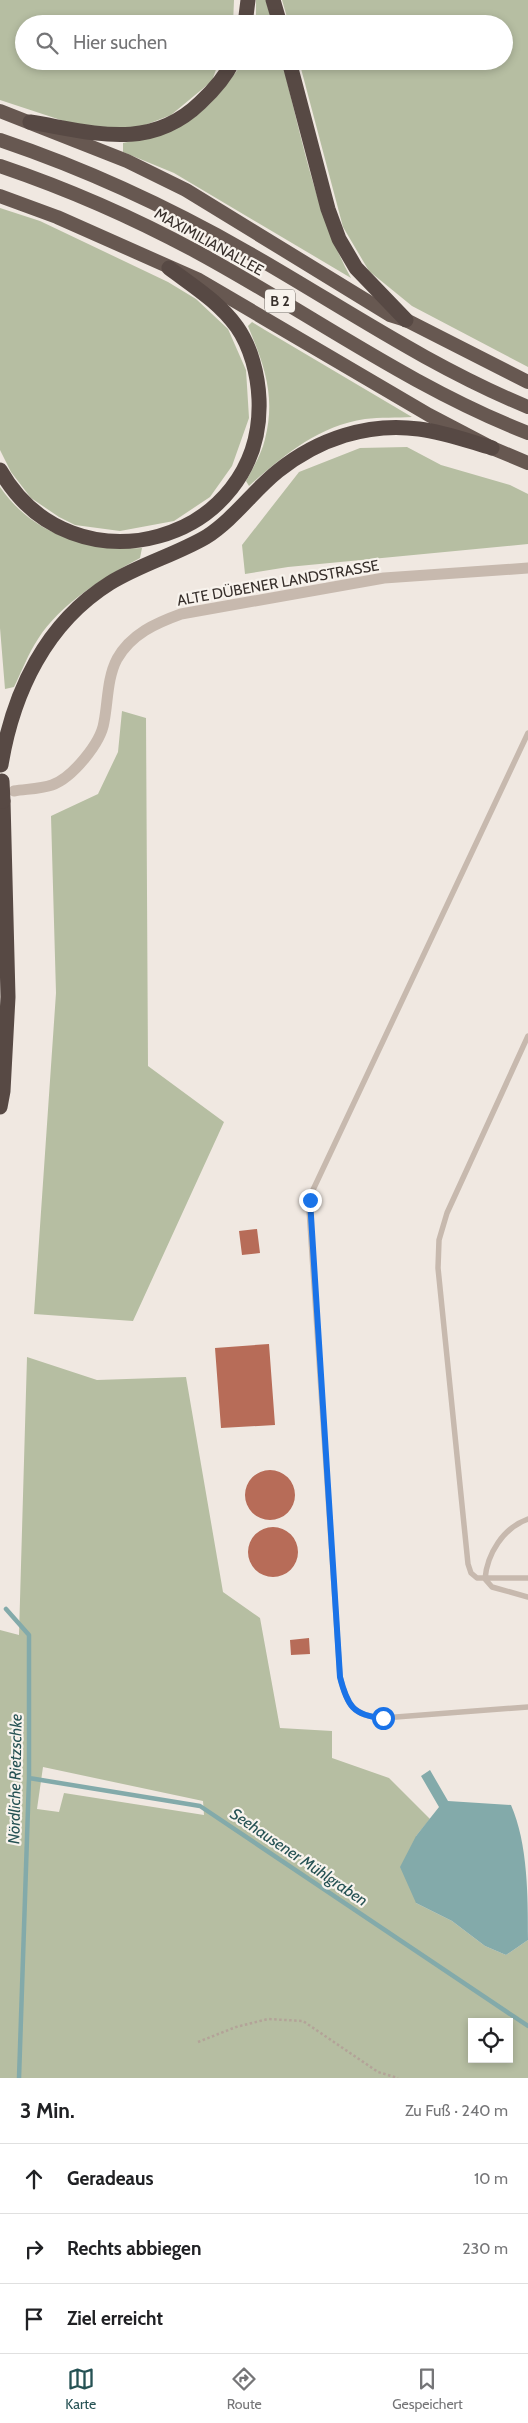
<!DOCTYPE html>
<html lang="de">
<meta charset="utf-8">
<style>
:root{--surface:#fff;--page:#f2f2f2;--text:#202124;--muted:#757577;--line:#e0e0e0;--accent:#265254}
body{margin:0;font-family:Cabin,sans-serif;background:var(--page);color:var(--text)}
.controls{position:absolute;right:15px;bottom:15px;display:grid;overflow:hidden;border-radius:0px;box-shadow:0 2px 8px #0003}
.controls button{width:45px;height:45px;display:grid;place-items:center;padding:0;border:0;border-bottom:1px solid var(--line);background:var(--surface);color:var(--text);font:25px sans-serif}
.stop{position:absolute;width:15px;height:15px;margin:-11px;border:4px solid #1a73e8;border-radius:50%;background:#fff}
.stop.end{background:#1a73e8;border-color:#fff;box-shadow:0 1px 5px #0008}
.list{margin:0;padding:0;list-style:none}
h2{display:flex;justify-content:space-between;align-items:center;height:65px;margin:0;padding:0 20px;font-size:21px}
h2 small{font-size:16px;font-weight:400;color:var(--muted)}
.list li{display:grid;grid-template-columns:32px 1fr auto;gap:15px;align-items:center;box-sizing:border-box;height:70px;padding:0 20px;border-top:1px solid var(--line)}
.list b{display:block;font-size:19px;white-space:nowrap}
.list em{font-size:16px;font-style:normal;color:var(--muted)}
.icon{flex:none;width:28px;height:28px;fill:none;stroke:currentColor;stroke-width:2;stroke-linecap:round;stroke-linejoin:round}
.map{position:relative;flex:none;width:528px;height:2078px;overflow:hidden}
.search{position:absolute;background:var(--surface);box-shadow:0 2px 8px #0003;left:15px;right:15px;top:15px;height:55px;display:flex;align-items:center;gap:12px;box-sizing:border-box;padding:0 18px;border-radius:28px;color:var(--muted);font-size:19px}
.sheet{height:275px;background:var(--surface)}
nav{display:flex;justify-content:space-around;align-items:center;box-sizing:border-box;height:70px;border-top:1px solid var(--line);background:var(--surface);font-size:14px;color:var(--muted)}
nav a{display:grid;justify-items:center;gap:2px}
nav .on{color:var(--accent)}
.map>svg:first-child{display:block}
</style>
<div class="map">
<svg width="528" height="2078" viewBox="0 0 528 2078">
<rect width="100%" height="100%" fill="#f0e8e1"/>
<!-- green -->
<path fill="#b6bea2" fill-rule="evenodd" d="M0,0H234L233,24H24V61H219L212,81L171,115L135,129L76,125L0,100Z
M256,0H266L272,24H256Z
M282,0H528V367L412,306L369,271L343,227L299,61H504V24H289Z
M244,61H282C300,131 316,215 351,278L174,173L123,152V143C189,131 206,114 244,61Z
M0,208L40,221L168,282L196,299L228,329L246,370L249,418L232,466L210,497L174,521L120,531L75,525L59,517L31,498L11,472L0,450Z
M252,322L265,330L412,417C397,418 380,417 365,419C318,426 283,456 249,486L246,481C253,468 262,453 265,439C276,396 264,365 248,326Z
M407,447L441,465L510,485L528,494V544L288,567L245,574L242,545L299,472L360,448Z
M0,487C33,535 86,550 142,548L140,558C104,577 60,604 38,639C28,654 22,671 14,687L5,689L0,628Z
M122,711L146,718L148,1066L224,1122L133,1321L34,1314L56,993L51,816L98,794L118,752Z
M27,1357L97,1380L186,1377L223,1592L260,1618L280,1728L332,1731V1758L389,1778L430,1819L416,1836V1903L452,1921L485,1946L506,1955L528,1940V2078H0V1630L19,1635ZM43,1767L203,1801L204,1815L64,1793L59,1812L37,1809ZM472,2022H509V2059H472Z"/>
<!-- water -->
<path fill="#83aaaa" d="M430,1770L448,1801L511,1805C528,1844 528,1896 528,1940L506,1955L485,1946L452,1921L416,1903L400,1867L416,1836L439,1807L421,1776Z"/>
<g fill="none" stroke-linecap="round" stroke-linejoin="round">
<!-- stream -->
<path stroke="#83aaaa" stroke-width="4.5" d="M6,1609L29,1635V1778L19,2078
M29,1778L200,1806L528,2026"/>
</g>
<!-- building -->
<path fill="#b76c58" d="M257,1229L260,1253L242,1255L239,1231Z
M269,1344L275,1425L221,1428L215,1348Z
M245 1495a25 25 0 1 1 50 0a25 25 0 1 1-50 0Z
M248 1552a25 25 0 1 1 50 0a25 25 0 1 1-50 0Z
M309,1638L310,1654L291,1655L290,1640Z"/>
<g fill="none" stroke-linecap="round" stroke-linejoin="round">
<!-- path -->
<path stroke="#b3a398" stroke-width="2.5" stroke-dasharray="2.5 2.5" stroke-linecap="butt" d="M198,2042L236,2027L268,2019L303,2021L378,2072L398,2078"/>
<!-- service -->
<path stroke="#c7b9ae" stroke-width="5.5" d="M528,733L312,1192L309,1209L340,1677C347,1705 353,1716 383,1718L528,1707
M528,1036L447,1213L439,1240L438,1268L468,1564L471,1573L477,1578H528
M528,1519C503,1528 487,1554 485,1579L492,1587L528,1597"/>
<!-- minor -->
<path stroke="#c7b9ae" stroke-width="11" d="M14,791C26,789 40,789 52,785C72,778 101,743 104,722C108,702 107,678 117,659C131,634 156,623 181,614L384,578L528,568"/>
<!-- trunk -->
<path stroke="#675851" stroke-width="14" d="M0,111L127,161L186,190L390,315L406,320L528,382
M0,140C86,169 168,207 247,252C340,305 428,366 528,407
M0,166C68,189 134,218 197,252C308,312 410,387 528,433
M0,196L57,217L199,280L429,415L492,448L528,463"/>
<!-- motorway -->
<path stroke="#574944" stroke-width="15" d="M273,0L280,24
M245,24L248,0
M289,61L328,209L339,239L356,268L406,320
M30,122C92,132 149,152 200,103C214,90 225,78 233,61
M0,470C72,597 265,543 259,399C258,375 251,347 237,327C219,302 193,286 169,268
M1,765C13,692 46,623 110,583C141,564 175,555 206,537C234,519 253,491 278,471C318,439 368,422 419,429C444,432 468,441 492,448
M0,1107L3,1091L8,997L3,801"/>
<!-- motorway-bridge -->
<path stroke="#574944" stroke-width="15" d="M2,781L3,801"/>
</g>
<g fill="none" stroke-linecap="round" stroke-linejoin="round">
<!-- route -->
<path stroke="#1a73e8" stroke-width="6" d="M310,1200L340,1677C347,1705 353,1716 383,1718"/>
</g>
<g text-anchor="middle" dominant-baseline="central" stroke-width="4.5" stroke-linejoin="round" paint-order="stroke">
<!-- shield labels -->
<rect fill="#f8f3ed" stroke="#716a65" stroke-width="1" x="265" y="289.5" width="30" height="23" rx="4"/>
<g font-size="14" font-weight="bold" fill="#372f2b">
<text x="280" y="301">B 2</text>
</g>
<!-- street labels -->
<g font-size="15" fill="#372f2b" stroke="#f8f3ed">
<text transform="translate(209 242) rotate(29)">MAXIMILIANALLEE</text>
<text transform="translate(278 583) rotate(-10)">ALTE DÜBENER LANDSTRASSE</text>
</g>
<!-- water labels -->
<g font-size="16" font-style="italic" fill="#265254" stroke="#f8f3ed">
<text transform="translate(15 1779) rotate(-89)">Nördliche Rietzschke</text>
<text transform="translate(299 1857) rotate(34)">Seehausener Mühlgraben</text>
</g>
</g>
</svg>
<div class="controls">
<button><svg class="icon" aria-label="locate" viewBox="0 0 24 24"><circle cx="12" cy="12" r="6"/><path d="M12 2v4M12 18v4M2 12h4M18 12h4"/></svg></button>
</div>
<div class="stop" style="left:383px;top:1718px"></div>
<div class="stop end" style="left:310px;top:1200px"></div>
<div class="search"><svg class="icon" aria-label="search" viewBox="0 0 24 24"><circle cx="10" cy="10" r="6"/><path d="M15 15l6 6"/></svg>Hier suchen</div>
</div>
<section class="sheet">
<h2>3 Min.<small>Zu Fuß · 240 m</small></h2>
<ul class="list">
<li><svg class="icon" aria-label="ahead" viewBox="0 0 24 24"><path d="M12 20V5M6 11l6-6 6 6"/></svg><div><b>Geradeaus</b></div><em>10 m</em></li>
<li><svg class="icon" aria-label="right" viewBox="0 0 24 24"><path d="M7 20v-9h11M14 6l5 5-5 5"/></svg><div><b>Rechts abbiegen</b></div><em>230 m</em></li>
<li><svg class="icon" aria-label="arrive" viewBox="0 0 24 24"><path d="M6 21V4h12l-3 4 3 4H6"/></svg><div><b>Ziel erreicht</b></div></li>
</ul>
</section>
<nav>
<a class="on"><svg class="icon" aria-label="map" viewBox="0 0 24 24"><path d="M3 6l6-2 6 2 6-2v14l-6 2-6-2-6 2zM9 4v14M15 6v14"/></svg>Karte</a>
<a><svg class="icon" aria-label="directions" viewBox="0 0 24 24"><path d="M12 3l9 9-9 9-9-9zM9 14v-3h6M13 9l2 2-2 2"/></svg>Route</a>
<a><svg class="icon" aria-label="saved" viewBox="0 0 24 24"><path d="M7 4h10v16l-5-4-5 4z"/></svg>Gespeichert</a>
</nav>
